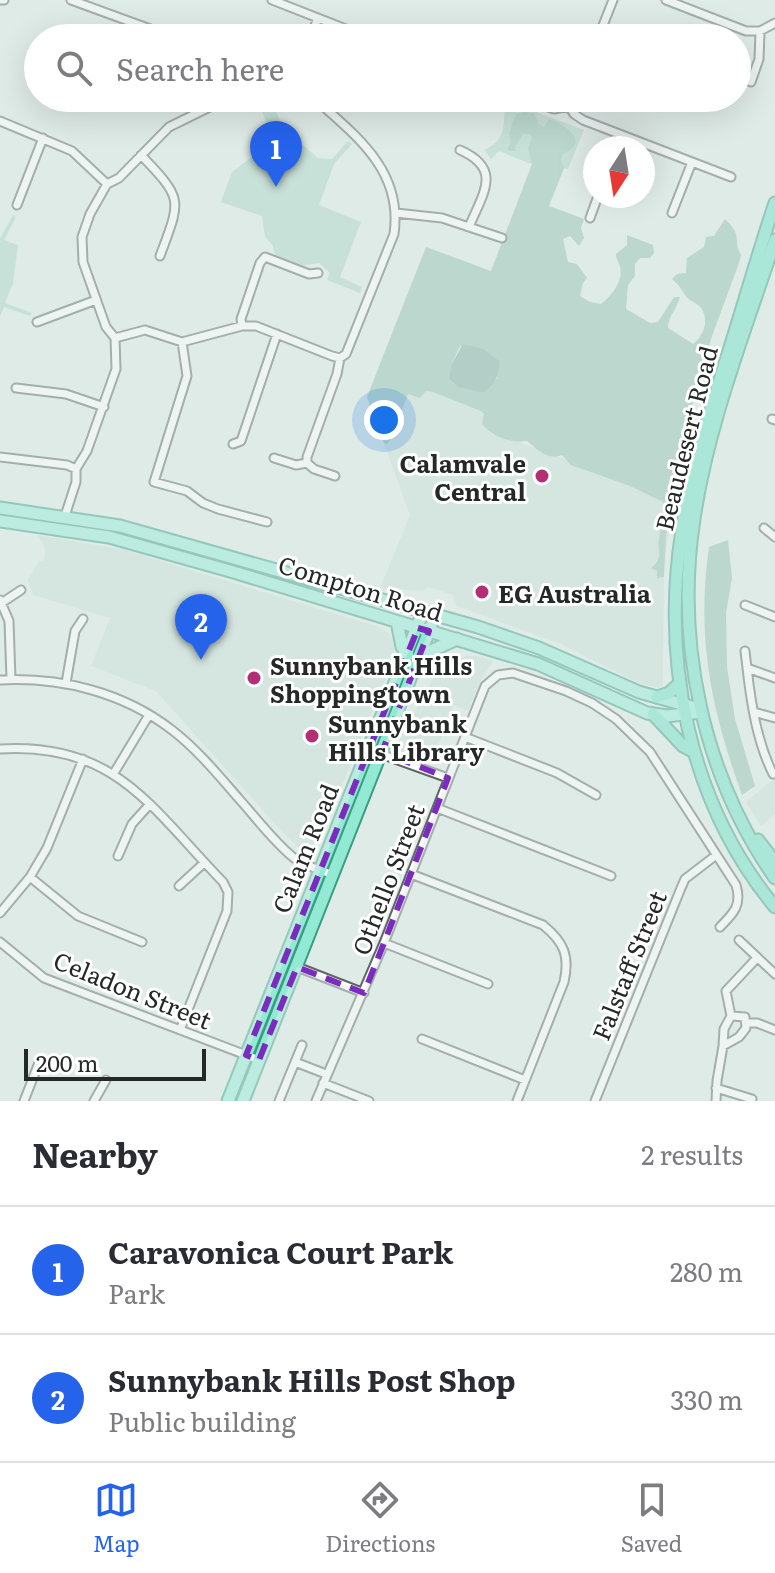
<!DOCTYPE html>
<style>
:root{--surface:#fff;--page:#f7f7f7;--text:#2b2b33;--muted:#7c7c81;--line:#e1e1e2;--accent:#2563eb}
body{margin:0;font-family:Literata,serif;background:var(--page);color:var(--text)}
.compass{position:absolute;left:583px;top:136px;width:72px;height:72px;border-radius:50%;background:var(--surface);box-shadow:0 8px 32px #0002;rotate:192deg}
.scale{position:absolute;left:24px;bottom:20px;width:182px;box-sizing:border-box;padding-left:8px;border:4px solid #242927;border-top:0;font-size:22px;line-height:28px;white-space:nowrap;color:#242927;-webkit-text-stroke:6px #fff;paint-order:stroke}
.you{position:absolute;left:384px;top:420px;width:28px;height:28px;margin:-20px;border:6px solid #fff;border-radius:50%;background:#1a73e8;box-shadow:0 0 0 12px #1a73e833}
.badge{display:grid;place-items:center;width:52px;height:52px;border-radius:50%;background:var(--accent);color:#fff;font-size:26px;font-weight:700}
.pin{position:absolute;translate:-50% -66px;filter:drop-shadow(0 2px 4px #0008)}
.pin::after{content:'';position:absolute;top:42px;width:28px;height:24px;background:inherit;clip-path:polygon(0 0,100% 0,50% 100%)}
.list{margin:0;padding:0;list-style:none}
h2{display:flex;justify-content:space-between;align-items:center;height:104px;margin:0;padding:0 32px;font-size:34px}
h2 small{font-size:26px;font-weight:400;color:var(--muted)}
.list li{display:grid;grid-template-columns:52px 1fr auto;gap:24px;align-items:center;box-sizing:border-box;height:128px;padding:0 32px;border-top:2px solid var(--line)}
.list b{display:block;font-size:30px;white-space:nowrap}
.list p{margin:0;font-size:26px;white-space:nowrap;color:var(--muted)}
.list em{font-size:26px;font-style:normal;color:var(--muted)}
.icon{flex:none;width:44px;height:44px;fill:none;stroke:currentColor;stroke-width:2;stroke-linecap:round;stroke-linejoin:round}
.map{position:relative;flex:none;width:775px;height:1101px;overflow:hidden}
.search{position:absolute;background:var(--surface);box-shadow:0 8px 32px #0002;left:24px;right:24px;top:24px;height:88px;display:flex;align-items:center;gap:20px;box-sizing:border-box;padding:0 28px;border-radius:44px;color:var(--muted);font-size:30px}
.sheet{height:360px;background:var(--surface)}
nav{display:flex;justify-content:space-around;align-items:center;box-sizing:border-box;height:112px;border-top:2px solid var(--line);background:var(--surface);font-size:22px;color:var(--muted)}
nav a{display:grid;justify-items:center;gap:4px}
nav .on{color:var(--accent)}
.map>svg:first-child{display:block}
</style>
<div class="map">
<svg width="775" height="1101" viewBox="0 0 775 1101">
<rect width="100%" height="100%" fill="#dfebe7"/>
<!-- built -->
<path fill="#cbdfd8" d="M407,297L500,435L675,500L664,561L663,685L659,688L638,683L563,645L457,606L453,595L429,587L423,591L380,588L410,515L367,397Z
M37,535L121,549L376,626L390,634L394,645V658L315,852L309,854L302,851L277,826L156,691L91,666L110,618L33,595L28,580L39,561H44L45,554L44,545Z
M465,656H476L493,661L478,686L468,711L454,705L431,763L398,750L397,744L439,668L451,660Z
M775,778V814L761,826L746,802Z"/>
<!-- green -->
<path fill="#acd3c6" d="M257,98H271L283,128L318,158L332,159L348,141L352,144L334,164L319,205L361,222L340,277L362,287L360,293L327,280L330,273L319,263L299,266L276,257L272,244L265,237L262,216L221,202L232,172L273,141Z
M505,100L584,130L568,169L564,168L561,176L499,151L491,159L484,150C508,139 503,124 505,100Z
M13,215L16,217L4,240L18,245L13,283L5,303L32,313L30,316L4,307L0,316V239Z"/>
<!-- forest -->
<path fill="#91bfaf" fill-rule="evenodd" d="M524,112L534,113L539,124L544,127L549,119C565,124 591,142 563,154L561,160L564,168L549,206L584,219L581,228L584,238L579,246L570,236L563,239L568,262L577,264L587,278L583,283L580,296L590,302L601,304C611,297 624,280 620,267C619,262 616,259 616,254L627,245V235L653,245L654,253L650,258H640L635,264V276L628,285L626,309L650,323L658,322L674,297H680C677,309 668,316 668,328L693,344C703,337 710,320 701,308C697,302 688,301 685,295C680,287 679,285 672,279L677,274L686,273L687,258L704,247L706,237L714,236L725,219C744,237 732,239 741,255L739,263L712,336L695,392L666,536L664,577L657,578V571L651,568C664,558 657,552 659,538C661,527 662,516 667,506L661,501L630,486L571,465L562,455C547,461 537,449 527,441C510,443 493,437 482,424L484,414L481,411L433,392L426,391L420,398L408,394L391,439L387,444L384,443L367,397L426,247L491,271L532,164L528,149L532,137L530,134H523L515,147L516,151H509L508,147L511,143L509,133L516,114ZM460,346L498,377L482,393L458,387L449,379L451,365Z
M728,540L732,578L726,613L727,667L735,719L755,786L742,795C711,709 696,638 709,547Z"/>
<!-- water -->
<path fill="#7fac9d" d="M463,344L483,349L499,361C501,374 493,387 482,393L458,387L449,379L451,365Z"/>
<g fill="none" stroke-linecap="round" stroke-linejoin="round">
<defs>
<path id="minor" d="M0,0H4
M71,0L175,38
M272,0L369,38
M666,0L746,31H760L775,23
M310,38L318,18
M598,38L613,0
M751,82L759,59L760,31
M525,98L554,109L569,106
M569,106L574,114L583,120L731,177
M0,121L72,151L107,184
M616,148L621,135
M460,150C503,169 483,193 469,227
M141,155C184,200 181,199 160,256
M17,205L43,138
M396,213L442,218L502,238
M672,213L692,162
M590,218L598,196
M37,322L96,300
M242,326L241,319L260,263L265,257L309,274L318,273
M115,338L145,330L182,342L242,326H256L332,356L340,358L346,354L394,234C403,170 356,136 314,98
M182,342L187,376L154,482L187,491L203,503L218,509L267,522
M16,388L66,394L104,407
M772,419L775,420
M233,444L241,441L277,334
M0,457L67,465L76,469
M274,458L296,465L307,463
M335,476L314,469L307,463V457L337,374L340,358
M64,519L76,482V469L87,451L116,369L115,338L106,327L83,262L82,237L90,214L107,184L119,178L169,127L228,98
M764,528L775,537
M0,600L9,621L11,679
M3,602L21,590
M745,605L775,617
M745,651L747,668
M0,680C61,677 123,692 172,730C198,750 219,776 240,800C257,819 274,842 294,858C305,866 321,870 333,875
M66,683L75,631L83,619
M754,712L775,718
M465,737L557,773L596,795
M0,749C116,742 151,808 223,882L228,892L227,911L180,1030
M381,754L448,778
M114,773L149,715
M773,774C757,742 751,703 747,668L775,678
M437,808L611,876
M118,856L132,824L150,804
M411,874L543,925C564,942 570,956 564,982L517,1101
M30,877L78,916L142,942
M179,886L204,863
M0,913L30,877L47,848L83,759
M739,940L775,974
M0,942L44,978L259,1060
M384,943L488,984
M297,967L364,993
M731,1016L745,1017L746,1028L739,1037L723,1046L724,1029L731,1016L726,991L756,959
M747,1023H757L775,1030
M422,1039L525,1080
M295,1062L326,1074
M323,1083L369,1101
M716,1088L752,1099
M24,1101L40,1060
M94,1101L106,1080
M279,1101L302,1045
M316,1101L384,943L485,686L498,675L513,673L566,691L592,703L616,719L650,752L736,885C742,905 734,913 720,927
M595,1101L681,888L685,879L715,856
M716,1101L717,1081L723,1046"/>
<path id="primary" d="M0,508L120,526L478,627L539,648L639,692L692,707
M0,521L109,537L230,571L538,664L647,713L667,716L701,712
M397,622L402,647L408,655
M421,661L433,650L457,639
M228,1101L423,612
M243,1101L431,626"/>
<path id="trunk" d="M775,203C758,253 744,304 728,354C710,412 691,470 682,530C661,662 689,803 775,907
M775,240C745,331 708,424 694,519C675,643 703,775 775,878
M657,697L669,693L680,683
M653,714L683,746L694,752
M758,840L775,862"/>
</defs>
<!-- minor casing -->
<use href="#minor" stroke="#5c6663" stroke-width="11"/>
<!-- primary casing -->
<use href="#primary" stroke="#3c9d85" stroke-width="15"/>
<!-- trunk casing -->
<use href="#trunk" stroke="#3c9d85" stroke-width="15"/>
<!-- minor -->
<use href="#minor" stroke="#fff" stroke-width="7"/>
<!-- primary -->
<use href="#primary" stroke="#92ead4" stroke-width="11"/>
<!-- trunk -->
<use href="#trunk" stroke="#6ee3c6" stroke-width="11"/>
</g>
<!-- marked area -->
<path d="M0 0H775V1101H0ZM418,628L429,631L382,752L448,778L384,943L364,993L297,967L259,1060L246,1055Z" fill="#dfebe7" fill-opacity=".55" fill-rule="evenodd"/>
<path fill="none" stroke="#7b2cbf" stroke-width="6" stroke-dasharray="16 10" stroke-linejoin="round" d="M418,628L429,631L382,752L448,778L384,943L364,993L297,967L259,1060L246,1055Z"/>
<!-- markers -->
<g fill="#b32e75" stroke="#fff" stroke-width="3">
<circle cx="542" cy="476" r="8"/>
<circle cx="482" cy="592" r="8"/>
<circle cx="254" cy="678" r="8"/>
<circle cx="312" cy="736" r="8"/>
</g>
<g text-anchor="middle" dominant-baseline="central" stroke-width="6" stroke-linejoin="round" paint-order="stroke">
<!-- street labels -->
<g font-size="24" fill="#242927" stroke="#fff">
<text transform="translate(685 438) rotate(-76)">Beaudesert Road</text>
<text transform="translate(361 587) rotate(17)">Compton Road</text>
<text transform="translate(304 848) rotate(-68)">Calam Road</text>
<text transform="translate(387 879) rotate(-69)">Othello Street</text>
<text transform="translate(628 965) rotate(-68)">Falstaff Street</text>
<text transform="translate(133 989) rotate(22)">Celadon Street</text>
</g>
<!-- poi labels -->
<g font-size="24" font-weight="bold" fill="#242927" stroke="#fff" text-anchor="start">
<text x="526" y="462" text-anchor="end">Calamvale<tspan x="526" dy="28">Central</tspan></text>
<text x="498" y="592">EG Australia</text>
<text x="270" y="664">Sunnybank Hills<tspan x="270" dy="28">Shoppingtown</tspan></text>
<text x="328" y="722">Sunnybank<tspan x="328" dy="28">Hills Library</tspan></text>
</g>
</g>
</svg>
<svg class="compass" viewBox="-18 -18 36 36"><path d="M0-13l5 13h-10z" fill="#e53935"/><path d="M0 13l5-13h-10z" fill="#7c7c81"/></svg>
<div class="scale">200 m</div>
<div class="you"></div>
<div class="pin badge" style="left:276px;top:187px">1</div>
<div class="pin badge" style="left:201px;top:660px">2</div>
<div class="search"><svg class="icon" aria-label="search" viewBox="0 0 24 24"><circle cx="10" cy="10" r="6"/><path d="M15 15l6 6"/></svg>Search here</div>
</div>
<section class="sheet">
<h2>Nearby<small>2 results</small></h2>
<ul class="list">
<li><span class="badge">1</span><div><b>Caravonica Court Park</b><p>Park</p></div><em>280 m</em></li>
<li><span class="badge">2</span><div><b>Sunnybank Hills Post Shop</b><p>Public building</p></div><em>330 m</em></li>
</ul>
</section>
<nav>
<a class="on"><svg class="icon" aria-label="map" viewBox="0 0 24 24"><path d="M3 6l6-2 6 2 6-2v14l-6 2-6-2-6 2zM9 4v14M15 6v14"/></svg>Map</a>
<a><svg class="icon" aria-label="directions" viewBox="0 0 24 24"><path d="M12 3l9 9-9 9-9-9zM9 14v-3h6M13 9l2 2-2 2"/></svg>Directions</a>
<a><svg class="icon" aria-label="saved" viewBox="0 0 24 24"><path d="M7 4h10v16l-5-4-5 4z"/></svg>Saved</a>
</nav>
